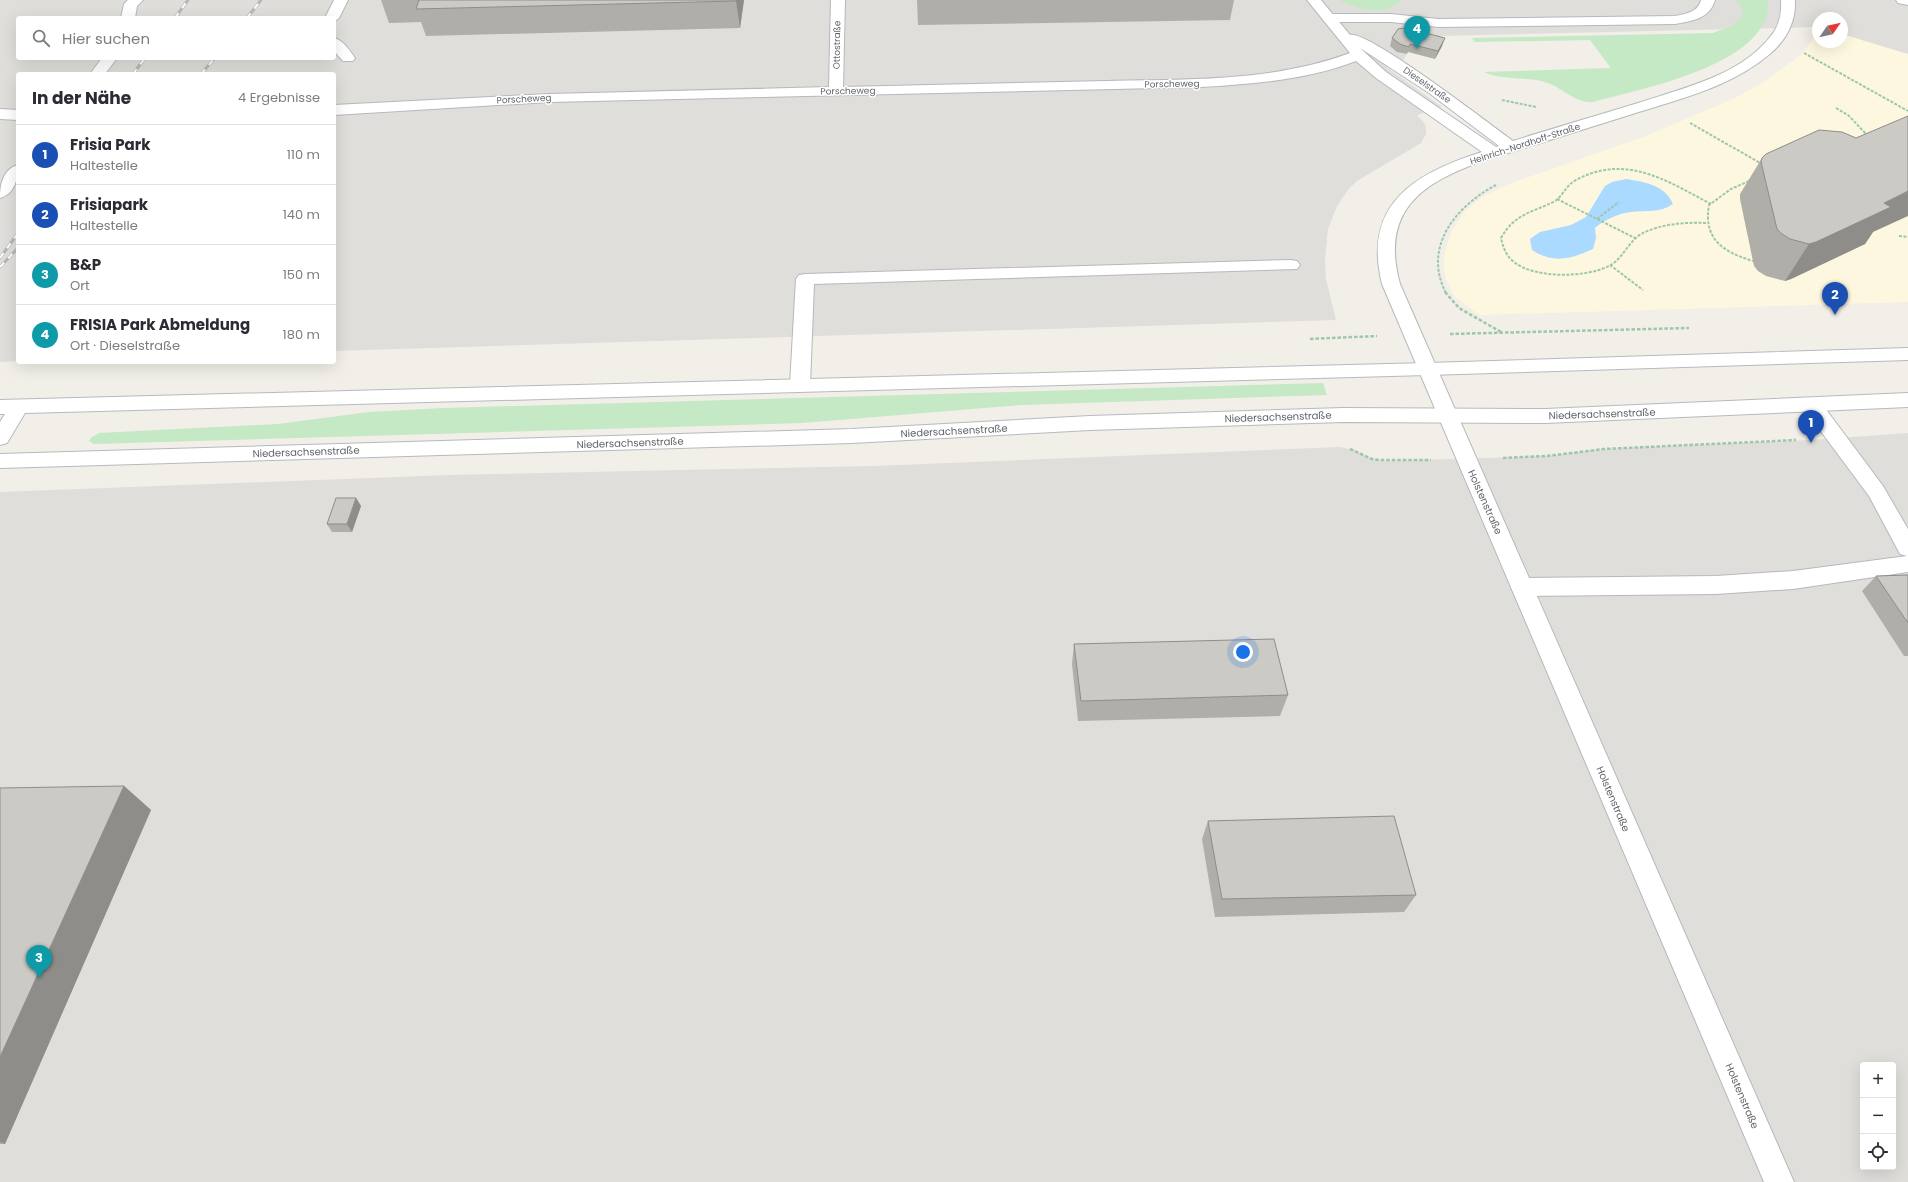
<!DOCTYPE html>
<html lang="de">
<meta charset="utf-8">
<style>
:root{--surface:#fff;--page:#f2f2f3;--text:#2b2b33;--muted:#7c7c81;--line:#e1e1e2;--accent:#2563eb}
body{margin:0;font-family:Poppins,sans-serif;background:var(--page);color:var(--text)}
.controls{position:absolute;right:12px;bottom:12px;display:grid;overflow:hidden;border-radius:4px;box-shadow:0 4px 16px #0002}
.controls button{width:36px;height:36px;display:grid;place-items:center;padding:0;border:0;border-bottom:1px solid var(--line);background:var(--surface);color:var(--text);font:20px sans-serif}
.compass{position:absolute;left:1812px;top:12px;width:36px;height:36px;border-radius:50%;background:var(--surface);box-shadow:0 4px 16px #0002;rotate:56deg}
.you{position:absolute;left:1243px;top:652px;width:14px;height:14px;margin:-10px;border:3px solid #fff;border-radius:50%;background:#1a73e8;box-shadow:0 0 0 6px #1a73e833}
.badge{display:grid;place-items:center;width:26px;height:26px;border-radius:50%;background:var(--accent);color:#fff;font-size:13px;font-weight:700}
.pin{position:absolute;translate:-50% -33px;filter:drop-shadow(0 1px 2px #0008)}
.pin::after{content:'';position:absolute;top:21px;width:14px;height:12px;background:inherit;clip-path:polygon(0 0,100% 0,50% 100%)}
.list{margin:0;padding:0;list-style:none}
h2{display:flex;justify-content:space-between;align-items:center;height:52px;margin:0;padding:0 16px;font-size:17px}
h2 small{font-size:13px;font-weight:400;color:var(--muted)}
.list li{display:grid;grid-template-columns:26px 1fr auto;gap:12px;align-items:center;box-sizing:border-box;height:60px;padding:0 16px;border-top:1px solid var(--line)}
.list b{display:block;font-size:15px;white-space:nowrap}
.list p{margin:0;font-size:13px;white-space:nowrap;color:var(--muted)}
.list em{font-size:13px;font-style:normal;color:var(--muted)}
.icon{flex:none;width:22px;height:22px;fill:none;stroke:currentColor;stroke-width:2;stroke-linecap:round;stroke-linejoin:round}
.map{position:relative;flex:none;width:1908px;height:1182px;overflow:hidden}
.search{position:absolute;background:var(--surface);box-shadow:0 4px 16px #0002;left:16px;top:16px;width:320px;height:44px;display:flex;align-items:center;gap:10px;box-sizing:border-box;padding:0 14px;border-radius:4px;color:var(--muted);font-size:15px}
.panel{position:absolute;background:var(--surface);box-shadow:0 4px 16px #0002;left:16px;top:72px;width:320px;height:292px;border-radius:4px}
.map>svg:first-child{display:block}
</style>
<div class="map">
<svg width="1908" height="1182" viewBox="0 0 1908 1182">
<rect width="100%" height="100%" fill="#f1efe8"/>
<!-- commercial -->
<path fill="#fef7e0" d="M1818,27V42H1842V34L1908,54V302L1479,315L1454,296L1446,279L1444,267V256L1448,242L1452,231L1464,212L1482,197L1509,184L1646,136L1733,99L1762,83L1801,55L1815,36Z"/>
<!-- industrial -->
<path fill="#e0deda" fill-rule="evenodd" d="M0,0H1908V54L1842,34V18H1818V27L1396,37L1397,52L1407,54L1403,60L1385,66L1442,107L1417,115L1425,124L1426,129V134L1421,143L1357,181L1348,190L1337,206L1328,229L1325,260L1326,279L1336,320L334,351V74H18V361L0,362ZM18,18H334V58H18Z
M1908,433V1182H0V492L449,475L874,466L1340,447L1355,450L1372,459L1384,461L1547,456L1604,449L1810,440ZM1863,1065H1893V1167H1863Z"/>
<!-- green -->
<path fill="#c5e8c5" d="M1339,0H1401C1385,18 1357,9 1339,0Z
M1735,0H1768C1773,65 1639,89 1593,102C1577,104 1562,88 1548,83C1527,76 1503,81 1484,72L1611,68L1590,40L1475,42L1472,38L1713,33L1732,26L1742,17V7Z
M1323,383L1327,395L1022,405L802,423L94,444L89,441L92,437L99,433L278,424L369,412L443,408Z"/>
<!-- water -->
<path fill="#aadaff" d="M1626,179C1645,182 1665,185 1673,204C1661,213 1646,210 1631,212C1619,213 1604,220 1595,228L1596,238L1593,249C1571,259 1553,264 1532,250L1530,239L1540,232L1571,225L1586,217L1605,186L1612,182Z"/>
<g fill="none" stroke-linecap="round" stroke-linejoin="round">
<defs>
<path id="service" d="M128,0H143L137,6L135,18H121L124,4Z
M1701,0H1715C1710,19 1691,21 1675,24L1438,27L1391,22H1329L1324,21L1322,18L1324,15L1329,14H1391L1438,19L1675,16C1686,14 1698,12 1701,0Z
M1896,0H1908V5L1898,3Z
M102,58H117L105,74H90Z
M18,165C18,178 15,194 0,198C0,185 3,169 18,165Z
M1291,260L1297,261L1300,265L1297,269L814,284L810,385L807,390L800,391L793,390L790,385L796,279L799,275L805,274Z
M1812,398L1819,400L1883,486L1908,529V572L1793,589L1716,594L1522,596L1514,593L1511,587L1514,581L1522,578L1716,576L1793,571L1907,556L1900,554L1869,496L1805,410L1802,405L1805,400Z"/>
<path id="minor" d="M334,0H348L339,18L334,22V18H325Z
M831,0H845L843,87C931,85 1019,83 1107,81C1188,79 1272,82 1350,53L1307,0H1321L1350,35C1368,30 1492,126 1513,141C1554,128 1596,116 1638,103C1683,88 1739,76 1770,37C1779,27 1782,13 1781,0H1795C1796,21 1787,39 1771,53C1734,85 1687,97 1642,111C1589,128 1536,144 1483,161C1421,183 1380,211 1400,284L1794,1182H1764L1382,284C1362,204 1415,173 1482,152L1376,78L1356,61C1306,80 1254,84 1201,87L549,102L334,115V105L549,94L829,87ZM1360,48L1429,93L1499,146L1496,147L1386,72Z
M334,38C343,40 350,51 355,58L353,61H343L334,51Z
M0,109L18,110V120L0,119Z"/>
<path id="secondary" d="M1908,348V360L1428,375L25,413L7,443L0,445V422L5,414H0V400L1428,363Z
M1908,393V407L1545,423L1343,422L1090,430L852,443L0,468V454L852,429L1090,416L1343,408L1545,409Z"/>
</defs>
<!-- service casing -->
<use href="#service" stroke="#b5b8bc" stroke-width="2"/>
<!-- minor casing -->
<use href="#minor" stroke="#b5b8bc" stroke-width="2"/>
<!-- secondary casing -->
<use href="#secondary" stroke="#b6babf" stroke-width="2"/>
<!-- path-far1 -->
<path stroke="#9cc7a9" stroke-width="2" stroke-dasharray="3 1.5" stroke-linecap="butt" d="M1804,53L1908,111
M1502,100L1536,107
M1836,108L1848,115L1867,135
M1690,123L1762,164
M1749,181L1731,189L1709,205C1703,239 1723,252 1753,261
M1557,199L1635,238
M1597,219L1619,202
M1706,223C1685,222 1662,224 1643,233C1629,240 1624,257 1611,265C1587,278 1535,279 1514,262C1506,256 1503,247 1501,238C1515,213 1532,213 1555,201C1563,196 1566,185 1576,180C1626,153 1667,181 1711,204
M1899,236L1908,237
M1610,265L1643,290
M1446,293C1422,247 1456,206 1496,185"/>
<!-- path -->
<path stroke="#9cc7a9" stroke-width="2.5" stroke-dasharray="3.5 2" stroke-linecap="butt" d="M1445,292L1459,308L1501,332
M1450,334L1689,328
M1310,339L1377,336
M1350,449L1372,459L1379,460H1431
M1503,458L1547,456L1604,449L1796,440"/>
<!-- service -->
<use href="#service" fill="#fff" fill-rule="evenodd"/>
<!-- minor -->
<use href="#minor" fill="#fff" fill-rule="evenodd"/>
<!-- secondary -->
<use href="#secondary" fill="#fff" fill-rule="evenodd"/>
<defs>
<path id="rail" d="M175,18L188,0
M247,18L261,0
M133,74L145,58
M201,74L215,58
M0,258L18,233
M0,267L18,248"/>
</defs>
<!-- rail casing -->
<use href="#rail" stroke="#b6b7b8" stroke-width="3"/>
<!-- rail -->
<use href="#rail" stroke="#fff" stroke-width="2" stroke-dasharray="6" stroke-linecap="butt"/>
</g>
<!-- wall -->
<path fill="#afaea9" d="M381,0H744L740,28L426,36L421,22L389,23Z
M917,0H1234L1230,20L918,25Z
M1418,32L1442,46L1435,59L1408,52L1407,54L1397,52L1390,46L1392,38Z
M1856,138L1873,232L1865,244L1791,279L1785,281L1766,276L1758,271L1754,266L1740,199V194L1762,158Z
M356,498L361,506L352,532H332L327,524Z
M1908,575V656H1904L1862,591L1876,576Z
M1074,644L1288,695L1280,716L1078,721L1072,664Z
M124,786L151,810L5,1144H0V788Z
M1208,821L1416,895L1404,912L1215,917L1202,839Z"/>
<!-- shaded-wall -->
<path fill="#8f8d8a" d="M736,0H744L740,28L736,1Z
M1445,38L1442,46L1435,59L1438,51Z
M1908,191V216L1873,232L1865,244L1791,279L1785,281L1809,244L1884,203Z
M356,498L361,506L352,532L347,524Z
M124,786L151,810L5,1144L0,1142V1057Z"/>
<!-- building -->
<path fill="#cccac5" stroke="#8f8d8a" d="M419,0H736V1L416,9Z
M1410,27L1419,29L1418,31L1445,38L1438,51L1410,44L1409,47L1400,44L1392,38L1398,29Z
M1908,116V191L1884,203L1891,207L1816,242L1809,244L1790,239L1782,234L1777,229L1761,162L1762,158L1766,154L1819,130L1842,132L1856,138Z
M336,498H356L347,524H327Z
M1908,575V623L1876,576Z
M1274,639L1288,695L1081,701L1074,644Z
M124,786L0,1057V788Z
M1394,816L1416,895L1222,899L1208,821Z"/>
<g text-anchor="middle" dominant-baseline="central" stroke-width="3" stroke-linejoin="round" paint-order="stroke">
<!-- far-street labels -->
<g font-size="9" fill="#5f6368" stroke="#fff">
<text transform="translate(837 45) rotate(-89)">Ottostraße</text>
<text transform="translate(1172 84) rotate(-1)">Porscheweg</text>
<text transform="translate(1427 85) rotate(35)">Dieselstraße</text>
<text transform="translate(848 91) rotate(-1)">Porscheweg</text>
<text transform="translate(524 99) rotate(-3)">Porscheweg</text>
<text transform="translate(1525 144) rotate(-18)">Heinrich-Nordhoff-Straße</text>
</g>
<!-- street labels -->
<g font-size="10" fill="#5f6368" stroke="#fff">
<text transform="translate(1602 414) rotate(-2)">Niedersachsenstraße</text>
<text transform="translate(1278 417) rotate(-2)">Niedersachsenstraße</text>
<text transform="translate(954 431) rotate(-3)">Niedersachsenstraße</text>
<text transform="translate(630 443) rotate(-2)">Niedersachsenstraße</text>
<text transform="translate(306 452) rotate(-2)">Niedersachsenstraße</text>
<text transform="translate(1485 502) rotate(66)">Holstenstraße</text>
<text transform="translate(1613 799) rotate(67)">Holstenstraße</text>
<text transform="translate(1742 1096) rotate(67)">Holstenstraße</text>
</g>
</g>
</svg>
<div class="controls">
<button>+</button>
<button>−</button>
<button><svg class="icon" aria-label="locate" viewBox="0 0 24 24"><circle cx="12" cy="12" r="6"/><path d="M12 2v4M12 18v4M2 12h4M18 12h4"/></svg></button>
</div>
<svg class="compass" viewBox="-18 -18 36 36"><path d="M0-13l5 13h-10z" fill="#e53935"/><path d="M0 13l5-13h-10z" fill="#7c7c81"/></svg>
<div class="you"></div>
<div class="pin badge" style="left:1811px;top:443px;background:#1a4fb4">1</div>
<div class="pin badge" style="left:1835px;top:315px;background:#1a4fb4">2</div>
<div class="pin badge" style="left:39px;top:978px;background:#0f9aa8">3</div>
<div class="pin badge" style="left:1417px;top:49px;background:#0f9aa8">4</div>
<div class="search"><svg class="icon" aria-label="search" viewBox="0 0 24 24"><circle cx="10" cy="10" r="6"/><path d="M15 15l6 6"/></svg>Hier suchen</div>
<section class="panel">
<h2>In der Nähe<small>4 Ergebnisse</small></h2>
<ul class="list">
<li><span class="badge" style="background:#1a4fb4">1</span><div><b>Frisia Park</b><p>Haltestelle</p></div><em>110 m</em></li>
<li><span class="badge" style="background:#1a4fb4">2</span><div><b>Frisiapark</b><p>Haltestelle</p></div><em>140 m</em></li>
<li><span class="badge" style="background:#0f9aa8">3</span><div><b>B&amp;P</b><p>Ort</p></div><em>150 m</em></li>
<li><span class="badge" style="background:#0f9aa8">4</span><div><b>FRISIA Park Abmeldung</b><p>Ort · Dieselstraße</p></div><em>180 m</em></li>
</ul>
</section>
</div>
